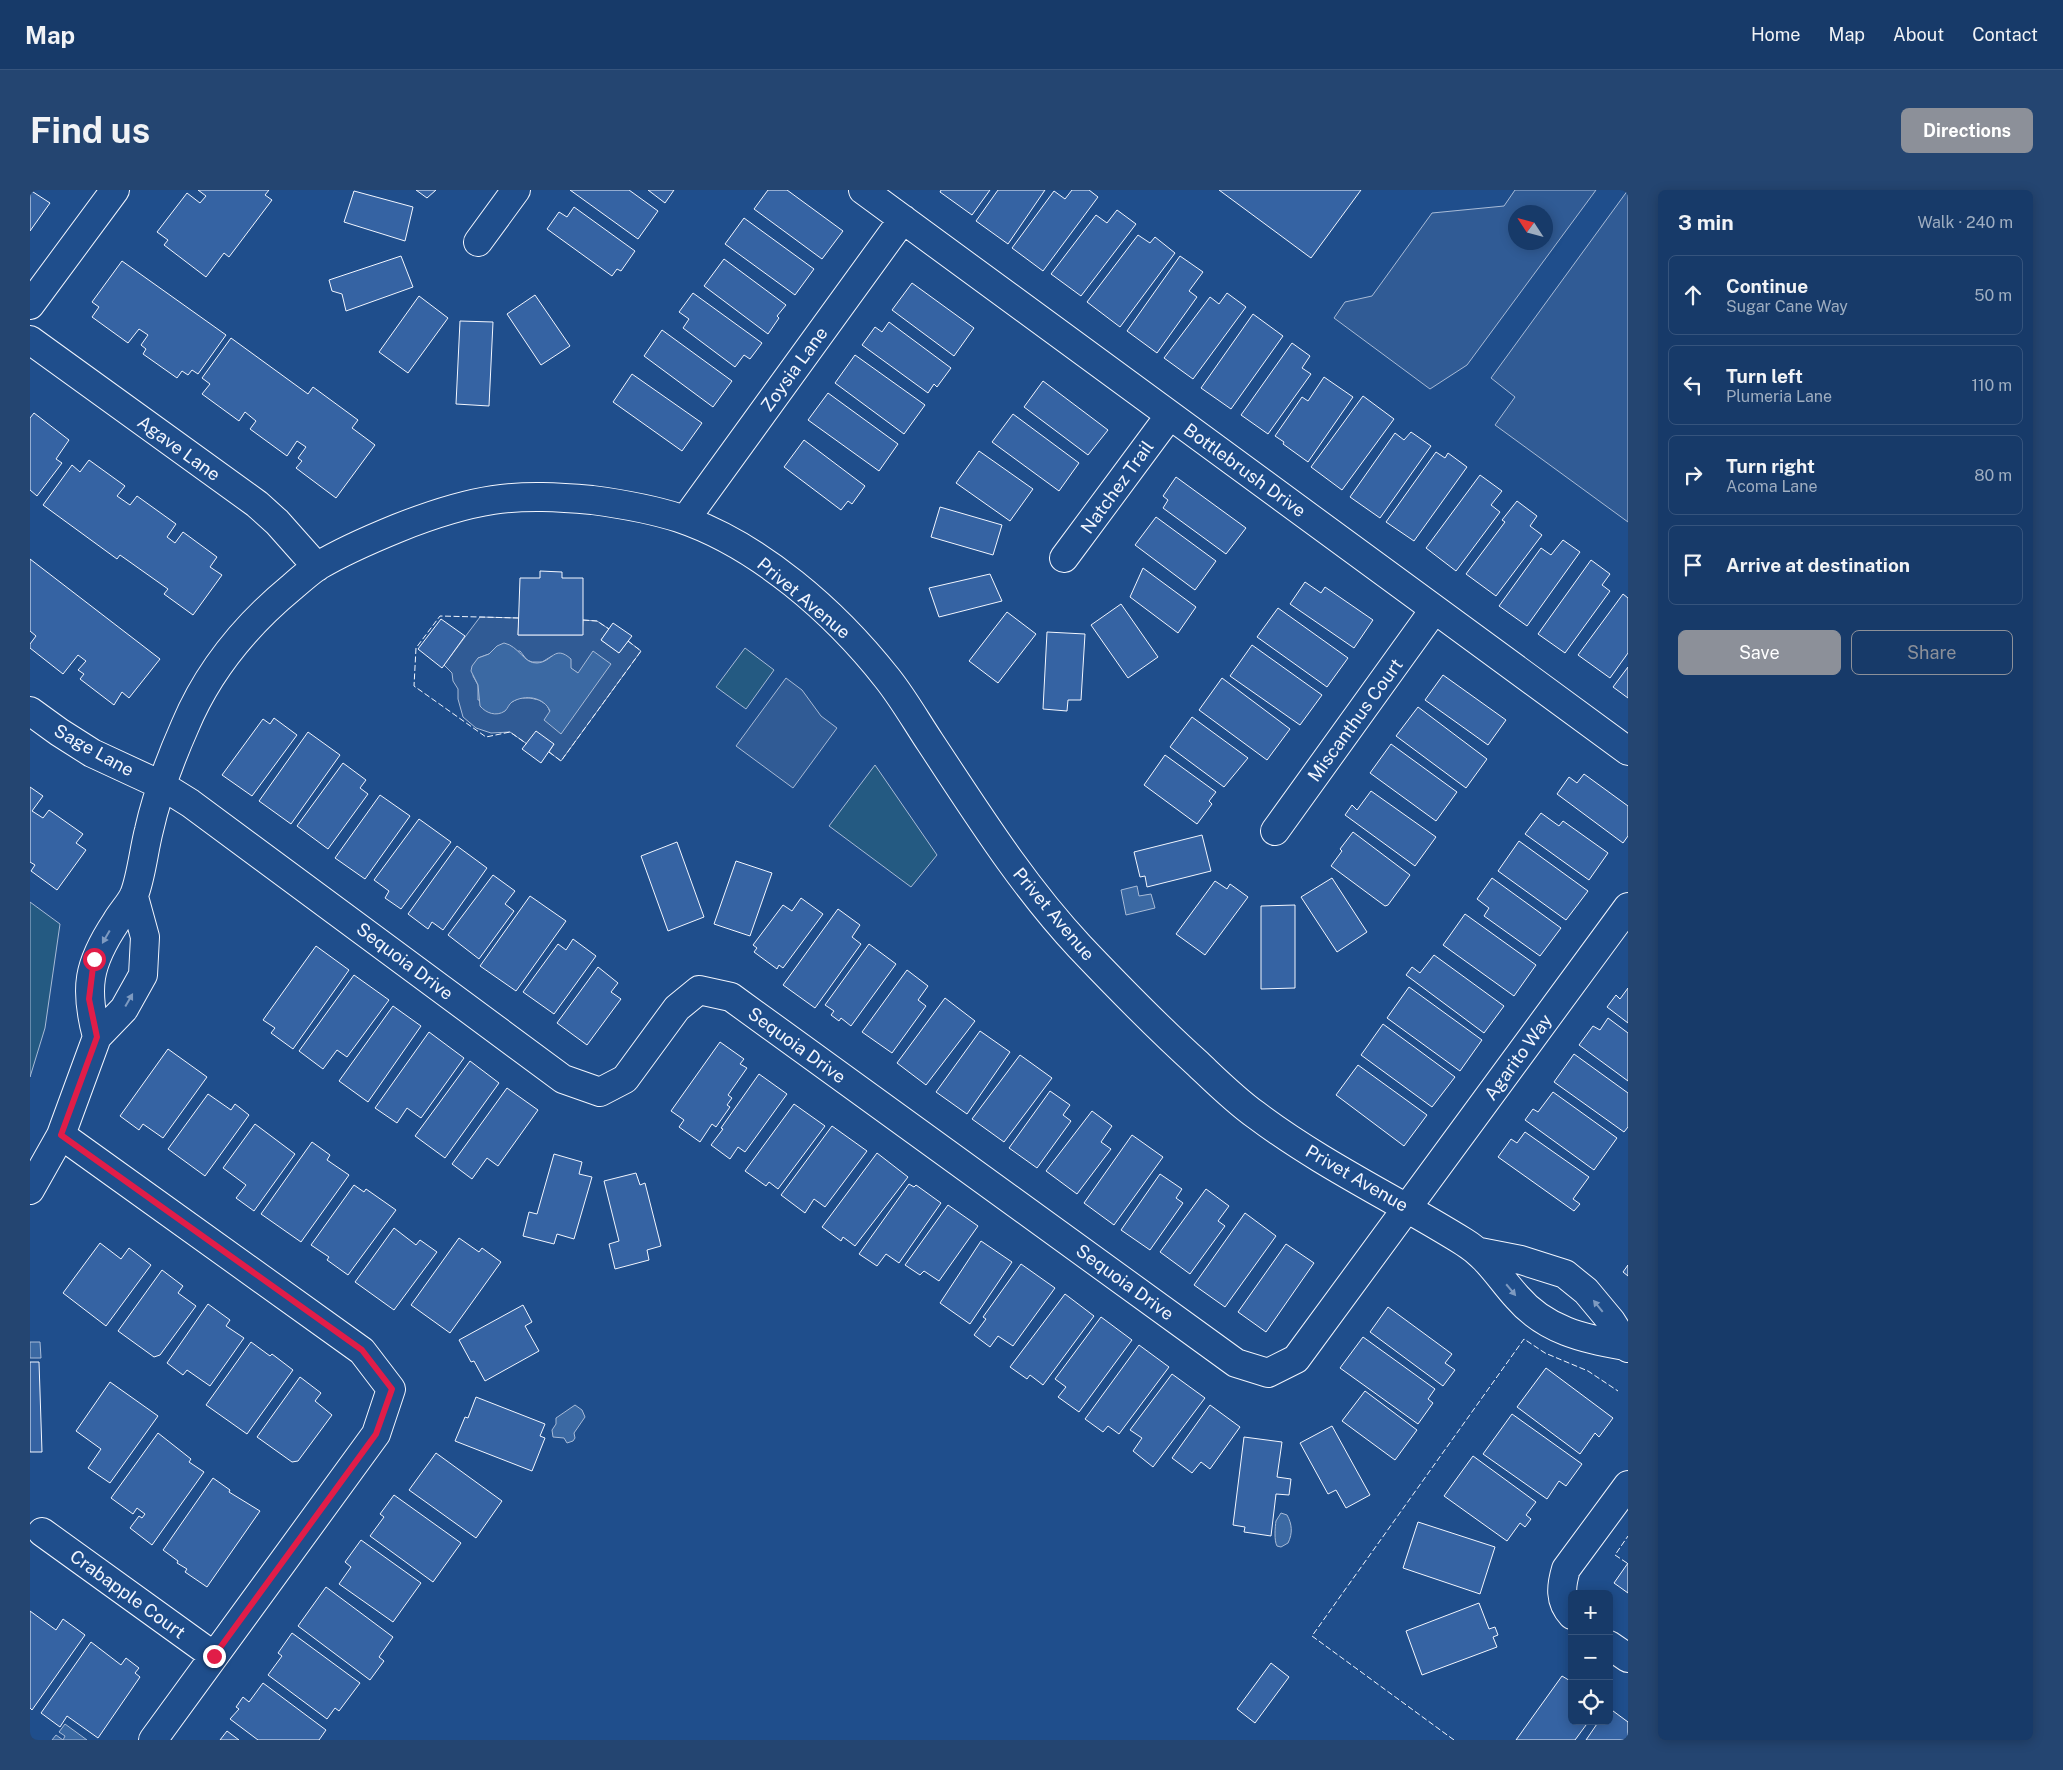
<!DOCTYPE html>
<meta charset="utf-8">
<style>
:root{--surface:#173a69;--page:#244571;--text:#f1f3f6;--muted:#9eadc0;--line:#36547d;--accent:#8c9099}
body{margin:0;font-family:"Public Sans",sans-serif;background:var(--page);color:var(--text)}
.controls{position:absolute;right:15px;bottom:15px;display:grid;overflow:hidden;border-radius:8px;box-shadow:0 2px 12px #0003}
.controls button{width:45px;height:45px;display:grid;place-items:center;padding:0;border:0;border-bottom:1px solid var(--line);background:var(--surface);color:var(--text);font:25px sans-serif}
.compass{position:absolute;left:1478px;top:15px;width:45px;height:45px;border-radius:50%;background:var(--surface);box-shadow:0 2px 12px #0003;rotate:306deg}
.stop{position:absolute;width:15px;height:15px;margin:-11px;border:4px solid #e11d48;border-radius:50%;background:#fff}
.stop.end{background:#e11d48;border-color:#fff;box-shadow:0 1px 5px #0008}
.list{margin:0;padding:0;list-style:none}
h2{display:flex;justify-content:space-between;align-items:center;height:65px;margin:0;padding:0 20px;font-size:21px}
h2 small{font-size:16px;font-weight:400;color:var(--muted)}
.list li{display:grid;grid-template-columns:32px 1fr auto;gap:15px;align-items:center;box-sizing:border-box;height:80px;margin:0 10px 10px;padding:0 10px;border:1px solid var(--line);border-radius:8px}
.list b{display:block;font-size:19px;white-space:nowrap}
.list p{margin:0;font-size:16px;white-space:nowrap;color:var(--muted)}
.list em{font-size:16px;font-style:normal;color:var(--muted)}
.actions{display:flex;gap:10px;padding:15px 20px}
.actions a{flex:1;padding:11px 0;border:1px solid var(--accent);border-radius:8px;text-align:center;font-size:18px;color:var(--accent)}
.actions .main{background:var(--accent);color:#fff}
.icon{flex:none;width:28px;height:28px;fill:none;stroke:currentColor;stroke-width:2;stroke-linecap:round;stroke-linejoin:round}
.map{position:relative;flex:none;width:1598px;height:1550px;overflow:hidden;border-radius:8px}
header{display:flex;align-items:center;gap:30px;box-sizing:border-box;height:70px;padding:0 25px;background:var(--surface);border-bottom:1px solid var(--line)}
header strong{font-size:24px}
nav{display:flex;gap:28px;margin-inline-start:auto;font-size:18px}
.intro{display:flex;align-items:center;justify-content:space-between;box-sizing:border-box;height:120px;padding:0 30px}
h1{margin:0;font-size:35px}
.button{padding:12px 22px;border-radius:8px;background:var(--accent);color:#fff;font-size:18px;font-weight:700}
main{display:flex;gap:30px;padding:0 30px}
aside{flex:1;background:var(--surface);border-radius:8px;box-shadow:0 2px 12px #0003}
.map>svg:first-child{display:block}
</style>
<header>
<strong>Map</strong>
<nav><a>Home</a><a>Map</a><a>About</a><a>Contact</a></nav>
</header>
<div class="intro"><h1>Find us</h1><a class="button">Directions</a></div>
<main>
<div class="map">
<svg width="1598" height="1550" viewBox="0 0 1598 1550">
<rect width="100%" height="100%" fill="#1f4e8c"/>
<!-- green -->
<path fill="#245a82" stroke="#a8bbd7" d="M715,458L744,480L716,519L686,497Z
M845,575L907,665L881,697L799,636Z
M0,712L30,734L15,838L0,887Z"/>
<!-- parking -->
<path fill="#305b95" stroke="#a8bbd7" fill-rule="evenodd" d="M1485,0H1566L1437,175L1400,199L1304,128L1315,112L1342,106L1402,23L1474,16ZM1516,22V52H1486V22Z
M1598,0V332L1465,235L1485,207L1461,188Z
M450,427L489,428L488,445H552L553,430L567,431L579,439L571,450L589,463L598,451L611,461L531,571L519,562L524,554H497L480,542L461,543L446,538L433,527L428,509V499L423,491L422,483L414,475ZM490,461L497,470L502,472H512L522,466L548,483L520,522L517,515L509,510L500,508H489L480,513L448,510V495L443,486L448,468L459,464Z
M756,488L772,500L791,526L807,538L763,598L706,556Z"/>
<!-- water -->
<path fill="#3b69a3" stroke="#a8bbd7" d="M474,453C489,456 494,474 507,473C523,472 524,454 541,469V478L548,483L563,461L581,474L531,544L514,530L520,521C514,507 495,504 482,512C479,514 478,518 475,521C466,527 456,523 450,516L448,495L441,481L442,476L448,468L459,464L467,456Z
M1107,696L1109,706L1121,704L1125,718L1096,725L1091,700Z
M0,1152H10L11,1168H0Z
M545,1215L552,1220L555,1227L544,1243L545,1248L543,1251L537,1253L534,1248L523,1247L522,1240L526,1234V1228Z
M1251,1323L1257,1325C1262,1334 1263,1343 1258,1353L1251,1357L1247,1356C1244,1351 1245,1337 1246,1331Z
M35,1534L57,1550H22L26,1545L33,1550L35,1546L29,1542Z"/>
<!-- building -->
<path fill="#3563a3" stroke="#f2f6ff" d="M0,0L20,13L0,41Z
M168,0H239L235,5L242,10L199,67L194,63L176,87L134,55L138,50L127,42L157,3L170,13L176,6Z
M386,0H406L397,8Z
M540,0H599L628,21L608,49Z
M618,0H644L635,13Z
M738,0H757L813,41L792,69L724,19Z
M911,0H960L942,25L910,2Z
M968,0H1015L978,54L946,31Z
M1042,0H1059L1068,7L1013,81L982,58L1024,1L1035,9Z
M1189,0H1331L1281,68Z
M324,1L383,17L375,51L314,32Z
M544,17L605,61L591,81L587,79L582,86L517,39L529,22L537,27Z
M1087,20L1106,34L1051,106L1021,84L1066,25L1077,33Z
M714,28L784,79L765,105L695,54Z
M1108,45L1120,53L1125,47L1145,63L1090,137L1057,112Z
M371,66L383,97L316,121L312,104L302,101L299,90Z
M1150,66L1173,82L1159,101L1167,107L1127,163L1097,141Z
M694,69L756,115L747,126L749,128L738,144L674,96Z
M92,71L196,145L168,184L162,180L158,185L152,181L147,188L113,164L116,159L111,155L118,145L109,139L98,153L62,127L69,117L62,112Z
M882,93L944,138L924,166L862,120Z
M663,103L732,153L720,169L714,165L705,177L653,138L659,129L649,122Z
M1197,103L1216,117L1163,189L1134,168L1180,107L1189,114Z
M505,105L540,156L511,175L477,124Z
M389,106L418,128L378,183L349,162Z
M1223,124L1253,146L1201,219L1171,198Z
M430,131L463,132L459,216L426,214Z
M859,132L921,178L907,197L904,194L898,203L832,155L845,137L852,142Z
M632,140L702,191L683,217L614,166Z
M201,148L278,204L283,197L328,230L322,238L345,255L306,308L266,278L272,271L268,268L276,257L267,251L257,266L220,239L226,231L215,222L209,231L172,204L180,194L172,188Z
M1262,153L1280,166L1272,178L1281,184L1238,244L1211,225Z
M825,165L895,215L874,244L805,193Z
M602,184L672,233L652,261L583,212Z
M1294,187L1323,207L1278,272L1253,254L1254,252L1245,246L1272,207L1278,211Z
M1013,191L1078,240L1058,265L994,217Z
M798,203L868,254L849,281L778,230Z
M1333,206L1364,229L1312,300L1281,277Z
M4,223L39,250L26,269L32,273L7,306L0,300V228Z
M983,224L1049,273L1029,301L962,252Z
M1381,242L1401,256L1350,328L1320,307L1365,243L1374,250Z
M774,250L835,296L822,314L818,311L811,320L754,277Z
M949,261L1003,299L980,331L926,293Z
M1406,262L1415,268L1418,263L1437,277L1384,351L1356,332Z
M59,270L95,296L87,306L100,315L107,306L146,334L137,347L145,353L153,342L187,367L180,377L192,385L163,425L134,404L138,399L90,365L87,369L13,315L42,275L50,282Z
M1450,285L1472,301L1461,315L1470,322L1426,381L1396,358Z
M1146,287L1216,338L1196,364L1133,318L1138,310L1133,306Z
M1487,311L1507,326L1500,336L1512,345L1466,406L1436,384L1475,332L1472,330Z
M910,317L972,335L963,365L901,347Z
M1126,327L1186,371L1165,400L1105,355Z
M1533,350L1550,362L1497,436L1469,416L1511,358L1521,365Z
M0,369L130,469L99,508L92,502L84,515L50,489L54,484L48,480L56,471L48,465L33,484L0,458V454L6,446L0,441Z
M1561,370L1580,384L1572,395L1580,401L1535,463L1508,444Z
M1113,378L1166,417L1148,443L1100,407Z
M510,381L532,382V388H553V445H488L490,388H510Z
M960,384L972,411L909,427L899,398Z
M1275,392L1291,403L1295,397L1343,430L1324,458L1260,414Z
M1593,404L1598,408V463L1580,488L1548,465Z
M1091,414L1128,467L1098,488L1061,435Z
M1248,418L1318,468L1297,497L1227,447Z
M977,422L1006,444L968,493L939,471Z
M411,429L435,446L412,478L388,459Z
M583,433L602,446L589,463L571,450Z
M1017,442L1055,444L1051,510H1038L1037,521L1013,519Z
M1222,455L1292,505L1270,535L1200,486Z
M1598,477V508L1583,497Z
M1413,485L1476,530L1458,555L1395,510Z
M1192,488L1260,539L1237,570L1169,520Z
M1388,517L1457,569L1436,598L1366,546Z
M1162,527L1218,568L1194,597L1140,557Z
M244,528L267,545L222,606L192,585L233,529L240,534Z
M506,541L524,554L511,573L492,559Z
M278,542L310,565L261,634L229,611Z
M1361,554L1427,602L1406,631L1340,583Z
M1135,565L1186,602L1179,611L1182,614L1167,634L1114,595Z
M313,573L336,590L330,598L338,604L298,659L267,636Z
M1554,584L1598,616V646L1593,653L1527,604L1539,587L1547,593Z
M0,597L13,606L2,621L13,628L19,620L53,644L46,653L56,660L27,700L1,681L5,675L0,672Z
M1341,601L1406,647L1385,676L1315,625L1322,615L1327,620Z
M350,605L380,626L335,689L305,668Z
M1511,623L1529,636L1533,631L1578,663L1559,690L1495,644Z
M389,629L421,652L371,719L355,708L359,701L344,690Z
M1323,642L1380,685L1358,715L1355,716L1301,676L1312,661L1310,659Z
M1172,645L1181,681L1117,697L1115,686L1110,687L1104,662Z
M1489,651L1558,701L1536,730L1468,681Z
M647,652L674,727L638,741L611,666Z
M427,656L457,678L413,740L402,732L398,739L378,724Z
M706,671L742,683L720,746L684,734Z
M463,685L485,701L475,714L484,721L449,769L418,745Z
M1302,688L1337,742L1307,762L1271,707Z
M1462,688L1531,738L1510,766L1454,726L1459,718L1447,709Z
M1185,691L1197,699L1200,694L1218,707L1175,765L1146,744Z
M500,706L536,731L486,801L450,776Z
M771,708L793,724L753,778L749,775L747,779L724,762L727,758L723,755L753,715L762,721Z
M1265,715V798L1231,799V716Z
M808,719L830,735L822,747L831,754L785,818L753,795Z
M1435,724L1506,775L1484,806L1413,755Z
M543,749L566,766L524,824L493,802L528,754L536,760Z
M839,754L866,774L821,836L811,828L809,831L801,825L804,821L795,815Z
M286,756L319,780L263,859L241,843L245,838L233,830Z
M1404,765L1474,816L1454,843L1376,785L1382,777L1390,783Z
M568,777L588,793L581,802L591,809L557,855L527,833Z
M877,780L898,796L888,810L896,816L862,863L832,842Z
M324,785L359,810L317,867L307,860L293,879L269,861Z
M1379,797L1452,850L1430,881L1357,828Z
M1598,798V833L1577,817L1586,805L1590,809Z
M915,808L945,831L896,895L867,873Z
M363,816L391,836L338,912L309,891Z
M1578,828L1598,843V891L1549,855L1563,836L1570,840Z
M1353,834L1425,887L1402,917L1331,865Z
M950,841L980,862L937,924L906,902Z
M399,842L434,868L391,928L377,918L367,933L345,918Z
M690,852L714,869L710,874L717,878L698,905L702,908L697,915L700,917L686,937L682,934L670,952L649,937L654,930L641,921Z
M138,859L177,887L133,948L113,934L109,940L90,926Z
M1544,864L1598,903V937L1594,942L1524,892Z
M990,865L1022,888L974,952L942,929Z
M440,871L469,893L415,968L385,946Z
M1328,875L1397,925L1374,956L1306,905Z
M729,884L757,904L715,962L708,957L700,969L681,955L693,939L691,938Z
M477,898L508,920L468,976L457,968L442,989L422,974Z
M1020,901L1040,915L1033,925L1041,931L1007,978L979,958Z
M1523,902L1587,948L1564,980L1495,930L1503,919L1508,922Z
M178,904L201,920L205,914L219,925L175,986L138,959Z
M764,914L795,936L748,999L739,992L736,996L715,981Z
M1062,921L1082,936L1071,952L1081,959L1047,1004L1016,981Z
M225,934L265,964L224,1021L206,1008L216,995L193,978Z
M802,936L837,961L795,1017L784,1009L775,1023L751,1005Z
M1495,942L1559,987L1543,1009L1550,1014L1544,1021L1468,967L1481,949L1487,953Z
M1102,945L1133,967L1084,1035L1054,1013Z
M282,952L300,965L297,970L319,985L271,1052L231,1024Z
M847,963L878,987L825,1056L813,1047L811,1051L792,1037Z
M524,964L552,972L549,984L562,987L544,1049L527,1044L524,1054L493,1046L499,1022L507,1024Z
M606,983L610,995L615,993L631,1056L617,1060L619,1070L585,1079L579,1054L589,1051L574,991Z
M1130,984L1152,999L1146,1008L1153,1013L1120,1060L1091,1040Z
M879,994L884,997L886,995L911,1013L869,1073L856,1064L847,1076L829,1064Z
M324,995L334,1002L336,999L366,1020L318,1085L297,1070L299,1067L281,1055Z
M1176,999L1199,1016L1188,1031L1195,1036L1160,1084L1130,1062Z
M918,1015L948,1036L909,1091L894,1081L890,1085L875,1075Z
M1215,1023L1246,1046L1195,1117L1164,1095Z
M364,1038L386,1055L390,1050L407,1062L364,1120L325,1092Z
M429,1048L449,1062L452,1058L471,1072L420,1143L381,1115Z
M951,1051L982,1072L940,1134L910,1113Z
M70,1053L91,1069L99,1058L121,1075L76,1136L33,1103Z
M1256,1054L1284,1073L1236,1142L1208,1122Z
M991,1074L1025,1098L983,1156L968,1146L960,1157L944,1145L956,1129L953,1127Z
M1598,1075V1086L1593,1082Z
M132,1080L153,1096L148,1103L166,1116L130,1165L124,1167L88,1141Z
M1035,1104L1064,1126L1013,1195L1000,1185L997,1189L980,1177Z
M178,1114L200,1130L196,1136L214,1148L180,1196L157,1180L153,1185L137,1173Z
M493,1115L502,1132L495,1136L509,1161L455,1191L444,1171L441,1172L429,1150Z
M1358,1117L1422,1164L1415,1173L1425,1180L1413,1196L1340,1142Z
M1071,1127L1102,1150L1049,1222L1028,1207L1036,1197L1025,1189Z
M1333,1147L1405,1199L1398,1209L1403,1213L1388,1234L1310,1178Z
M221,1152L240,1166L242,1164L263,1180L217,1244L176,1215Z
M1109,1155L1139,1177L1089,1244L1078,1236L1073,1242L1055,1229Z
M0,1172H9L12,1262H0Z
M1516,1178L1583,1228L1569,1247L1565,1243L1550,1264L1487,1217Z
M1142,1184L1175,1208L1123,1277L1103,1261L1112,1248L1100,1240Z
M270,1187L291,1203L285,1211L302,1225L268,1271L262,1272L227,1247Z
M80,1192L128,1226L80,1293L58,1278L71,1259L46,1241Z
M1335,1201L1387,1240L1365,1270L1312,1231Z
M446,1207L515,1234L510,1246L515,1248L502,1281L425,1251L435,1227L438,1228Z
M1180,1215L1210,1237L1180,1279L1171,1272L1162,1283L1142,1268Z
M1482,1224L1552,1274L1536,1296L1529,1291L1517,1309L1453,1264Z
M1302,1236L1340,1305L1316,1318L1306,1300L1298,1304L1270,1253Z
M128,1243L161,1269L159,1272L174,1282L122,1355L100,1338L109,1326L112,1328L115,1324L107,1318L103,1324L81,1308Z
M1214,1247L1252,1252L1247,1287L1261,1289L1259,1305L1246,1304L1241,1346L1214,1342L1215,1337L1203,1335Z
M406,1263L472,1311L446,1348L379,1300Z
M1443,1266L1506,1312L1496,1325L1501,1329L1495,1337L1490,1333L1477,1351L1414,1306Z
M183,1288L200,1300L199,1302L230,1321L177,1397L155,1382L157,1379L147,1373L148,1371L133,1360Z
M364,1305L431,1353L403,1392L340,1346L354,1327L350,1324Z
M1388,1332L1465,1357L1450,1404L1373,1378Z
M331,1350L391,1393L363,1432L309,1394L321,1377L315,1372Z
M1598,1373V1403L1584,1393Z
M296,1397L363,1447L349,1467L354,1471L340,1490L268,1436Z
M1449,1413L1459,1439L1465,1437L1468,1445L1463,1447L1467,1457L1392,1485L1376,1441Z
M0,1421L26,1440L33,1429L55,1445L2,1520L0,1518Z
M262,1443L330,1493L309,1521L305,1518L297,1529L238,1485L252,1466L248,1463Z
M61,1452L91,1475L96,1468L109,1478L105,1483L110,1487L68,1548L37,1526L30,1537L11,1523Z
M1241,1473L1259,1487L1225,1533L1207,1519Z
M1532,1486L1542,1492V1531H1559L1545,1550H1486Z
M233,1493L296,1540L289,1550H228L200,1529L209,1519L206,1517L213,1507L219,1512Z
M1579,1518L1598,1532V1550H1556L1569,1531H1579Z
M197,1541L209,1550H190Z"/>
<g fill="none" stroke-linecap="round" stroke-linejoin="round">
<defs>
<path id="minor" d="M833,0L1598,561
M448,52L486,0
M0,115L85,0
M0,150L227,314L247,332L287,377
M655,330L873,29
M1034,368L1140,225
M0,521L29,542L62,563L131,595L160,613L533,889L570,902L595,889L647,818L669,800L701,807L1206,1173L1238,1183L1266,1169L1598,717
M1245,641L1404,420
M67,847C54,798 58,774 86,732C91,723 100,714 104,705C111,688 114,659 119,640C127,604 140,570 155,536C178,481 216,435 262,397C270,390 279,382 288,376C313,361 341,349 368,338C398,326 430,315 463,310C496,305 529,307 562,310C592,314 621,319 649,328C729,355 805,422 857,488C873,508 886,531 900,552C947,623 992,695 1050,757C1088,797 1127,837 1168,874C1187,892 1205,910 1226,925C1291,974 1365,1009 1434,1052C1457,1066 1469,1087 1487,1107C1515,1140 1554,1149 1595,1156
M31,945L332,1161L361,1199L346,1244L123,1550
M0,1000L31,945L67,847L94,819L113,785L115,747L104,707
M1450,1062L1491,1070L1535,1084L1556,1101L1581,1131L1598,1158
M12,1342L184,1466
M1542,1425C1529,1411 1531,1396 1536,1379L1598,1295
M1579,1455L1598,1468"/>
</defs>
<!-- minor casing -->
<use href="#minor" stroke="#f2f6ff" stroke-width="30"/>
<!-- minor -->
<use href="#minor" stroke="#1f4e8c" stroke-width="28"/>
<!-- fence -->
<path stroke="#f2f6ff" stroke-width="1" stroke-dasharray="6 2.5" stroke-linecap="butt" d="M489,428L410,426L386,458L384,496L456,547L480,542L497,554
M553,430L567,431L579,439
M519,562L531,571L611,461L598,451
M1597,1373L1585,1365L1598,1346
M1424,1550L1282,1446L1494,1149L1515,1163L1558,1181L1588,1201"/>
</g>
<!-- one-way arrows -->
<defs><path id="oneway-solid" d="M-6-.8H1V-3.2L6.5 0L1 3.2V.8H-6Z" transform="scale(1.25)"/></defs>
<g fill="#7e9ac0">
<use href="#oneway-solid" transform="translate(76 747) rotate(120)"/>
<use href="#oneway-solid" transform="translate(99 810) rotate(-60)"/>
<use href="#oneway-solid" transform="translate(1481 1100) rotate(50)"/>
<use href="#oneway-solid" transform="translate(1568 1116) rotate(-129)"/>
</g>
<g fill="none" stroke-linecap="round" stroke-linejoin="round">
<!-- route -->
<path stroke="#e11d48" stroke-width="6" d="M64,769L59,809L67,847L31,945L332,1160L362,1199L346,1244L184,1466"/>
</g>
<g text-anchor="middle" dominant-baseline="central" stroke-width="4" stroke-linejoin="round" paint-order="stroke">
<!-- street labels -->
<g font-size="18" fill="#f2f6ff" stroke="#1f4e8c">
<text transform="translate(764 179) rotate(-54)">Zoysia Lane</text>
<text transform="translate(149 258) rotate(36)">Agave Lane</text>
<text transform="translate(1215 280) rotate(36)">Bottlebrush Drive</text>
<text transform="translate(1087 297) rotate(-54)">Natchez Trail</text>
<text transform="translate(774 408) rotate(40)">Privet Avenue</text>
<text transform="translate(1325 530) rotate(-54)">Miscanthus Court</text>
<text transform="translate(64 560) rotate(29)">Sage Lane</text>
<text transform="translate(1024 724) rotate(50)">Privet Avenue</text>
<text transform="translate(375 771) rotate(37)">Sequoia Drive</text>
<text transform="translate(767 855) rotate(36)">Sequoia Drive</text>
<text transform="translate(1488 867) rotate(-54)">Agarito Way</text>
<text transform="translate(1327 988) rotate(30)">Privet Avenue</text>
<text transform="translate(1095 1092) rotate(36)">Sequoia Drive</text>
<text transform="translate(98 1404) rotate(36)">Crabapple Court</text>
</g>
</g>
</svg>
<div class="controls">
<button>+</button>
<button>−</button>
<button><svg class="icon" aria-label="locate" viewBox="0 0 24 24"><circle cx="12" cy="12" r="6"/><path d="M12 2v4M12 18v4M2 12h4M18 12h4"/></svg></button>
</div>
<svg class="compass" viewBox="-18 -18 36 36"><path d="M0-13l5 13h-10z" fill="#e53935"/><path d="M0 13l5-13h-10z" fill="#9eadc0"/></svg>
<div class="stop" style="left:64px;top:769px"></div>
<div class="stop end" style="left:184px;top:1466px"></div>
</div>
<aside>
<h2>3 min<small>Walk · 240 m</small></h2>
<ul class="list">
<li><svg class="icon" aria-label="ahead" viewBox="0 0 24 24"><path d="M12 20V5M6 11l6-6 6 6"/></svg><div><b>Continue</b><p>Sugar Cane Way</p></div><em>50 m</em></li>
<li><svg class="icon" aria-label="left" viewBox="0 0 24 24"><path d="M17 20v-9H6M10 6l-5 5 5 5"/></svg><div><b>Turn left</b><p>Plumeria Lane</p></div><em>110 m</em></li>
<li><svg class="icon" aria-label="right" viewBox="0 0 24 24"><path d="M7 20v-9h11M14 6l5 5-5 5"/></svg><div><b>Turn right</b><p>Acoma Lane</p></div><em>80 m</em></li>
<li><svg class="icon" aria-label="arrive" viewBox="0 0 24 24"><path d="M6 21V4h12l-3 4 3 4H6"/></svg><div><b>Arrive at destination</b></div></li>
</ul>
<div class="actions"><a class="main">Save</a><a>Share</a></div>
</aside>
</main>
